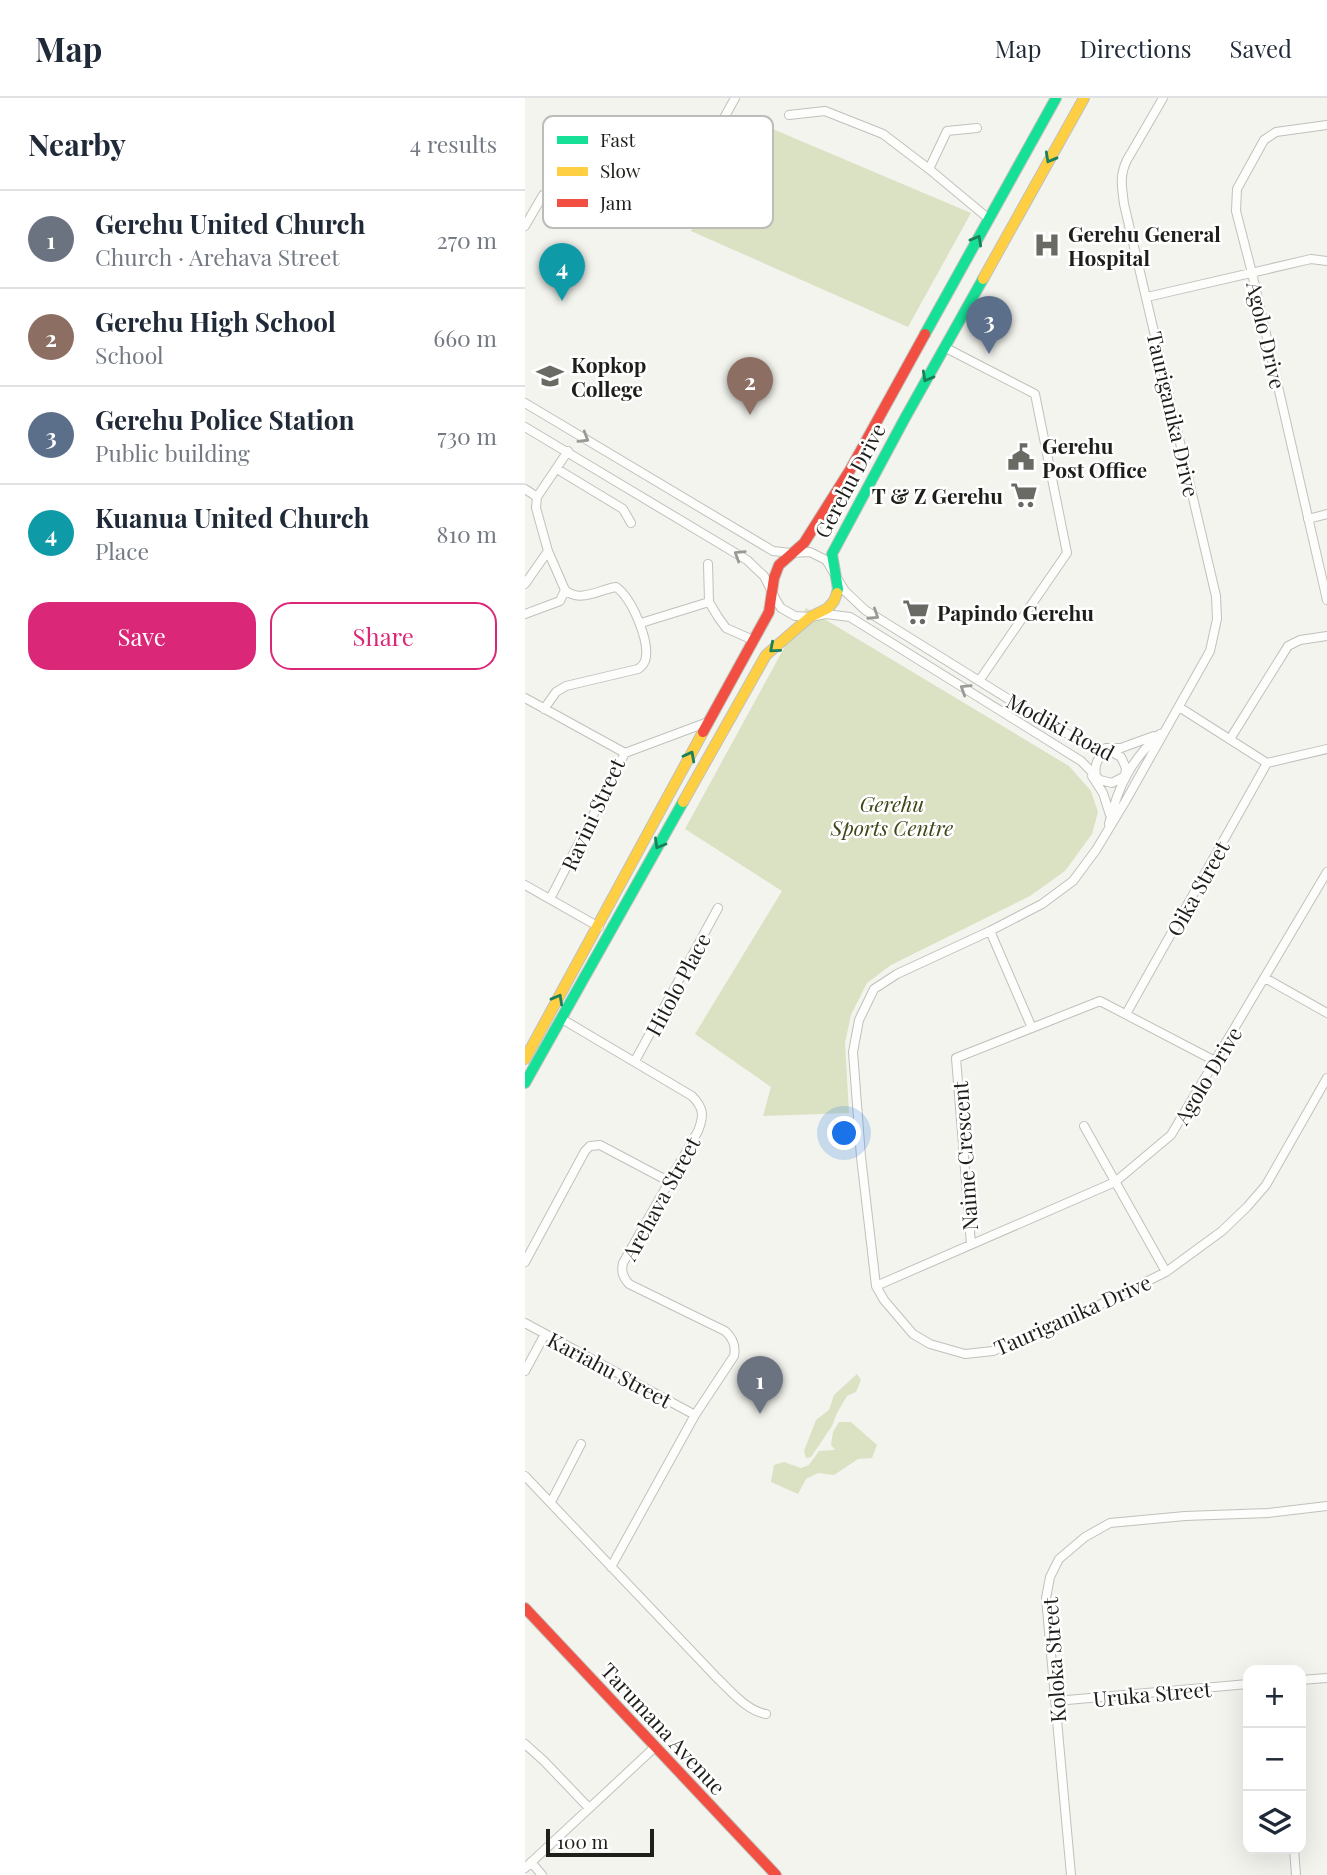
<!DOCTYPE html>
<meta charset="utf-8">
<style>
:root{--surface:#fff;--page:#f2f2f3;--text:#1f2937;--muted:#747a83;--line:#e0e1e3;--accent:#db2777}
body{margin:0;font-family:"Playfair Display",serif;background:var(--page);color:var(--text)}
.controls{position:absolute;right:21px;bottom:21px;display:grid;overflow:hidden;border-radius:14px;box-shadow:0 7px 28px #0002}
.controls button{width:63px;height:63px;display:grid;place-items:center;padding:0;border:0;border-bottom:2px solid var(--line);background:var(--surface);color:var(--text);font:35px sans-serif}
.scale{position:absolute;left:21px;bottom:18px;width:108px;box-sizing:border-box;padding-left:7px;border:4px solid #1e1f1a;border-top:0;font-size:19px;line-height:24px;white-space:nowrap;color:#1e1f1a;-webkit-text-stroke:5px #fff;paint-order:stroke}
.you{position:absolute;left:320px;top:1036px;width:24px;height:24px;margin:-18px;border:5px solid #fff;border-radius:50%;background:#1a73e8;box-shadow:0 0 0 10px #1a73e833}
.badge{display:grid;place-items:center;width:46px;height:46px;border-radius:50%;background:var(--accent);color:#fff;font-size:23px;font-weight:700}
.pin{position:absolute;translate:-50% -58px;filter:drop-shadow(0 2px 4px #0008)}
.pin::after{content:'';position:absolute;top:37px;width:24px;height:21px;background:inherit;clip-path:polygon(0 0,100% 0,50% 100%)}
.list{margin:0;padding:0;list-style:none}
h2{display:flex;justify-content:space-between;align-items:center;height:91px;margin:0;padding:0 28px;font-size:30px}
h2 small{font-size:23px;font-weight:400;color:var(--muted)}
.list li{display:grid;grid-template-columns:46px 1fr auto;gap:21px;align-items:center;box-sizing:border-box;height:98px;padding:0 28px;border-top:2px solid var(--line)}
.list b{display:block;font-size:26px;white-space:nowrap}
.list p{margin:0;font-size:23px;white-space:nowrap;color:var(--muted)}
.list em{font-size:23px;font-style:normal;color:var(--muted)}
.actions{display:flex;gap:14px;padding:21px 28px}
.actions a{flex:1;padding:16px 0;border:2px solid var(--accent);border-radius:21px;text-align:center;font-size:24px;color:var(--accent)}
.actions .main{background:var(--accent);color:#fff}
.icon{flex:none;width:38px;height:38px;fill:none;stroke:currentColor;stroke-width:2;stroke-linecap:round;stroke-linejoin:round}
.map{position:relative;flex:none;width:802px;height:1777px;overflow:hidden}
header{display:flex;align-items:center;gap:42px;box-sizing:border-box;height:98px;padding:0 35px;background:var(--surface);border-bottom:2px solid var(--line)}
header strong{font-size:33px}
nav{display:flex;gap:38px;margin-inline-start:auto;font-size:24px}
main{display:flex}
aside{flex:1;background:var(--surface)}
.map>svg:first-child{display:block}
</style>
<header>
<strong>Map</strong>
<nav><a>Map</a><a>Directions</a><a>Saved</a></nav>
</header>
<main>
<aside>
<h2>Nearby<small>4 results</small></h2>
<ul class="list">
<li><span class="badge" style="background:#6b7280">1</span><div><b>Gerehu United Church</b><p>Church · Arehava Street</p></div><em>270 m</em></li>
<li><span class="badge" style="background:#8d6e63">2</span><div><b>Gerehu High School</b><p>School</p></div><em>660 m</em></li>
<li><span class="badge" style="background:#5c6f8a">3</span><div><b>Gerehu Police Station</b><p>Public building</p></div><em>730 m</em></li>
<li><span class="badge" style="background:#0f9aa8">4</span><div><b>Kuanua United Church</b><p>Place</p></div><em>810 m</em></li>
</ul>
<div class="actions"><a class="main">Save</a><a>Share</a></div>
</aside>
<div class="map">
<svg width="802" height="1777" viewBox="0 0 802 1777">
<rect width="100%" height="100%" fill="#f3f4ee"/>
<!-- green -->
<path fill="#dbe1c3" d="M217,18L446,115L383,229L166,133Z
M281,510L544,668L566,693L573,714L567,736L540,773L505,798L366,867L342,885L326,917L320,945L324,1015L238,1018L246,989L170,936L257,793L160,731Z
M332,1276L336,1282L331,1294L322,1298L312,1315L307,1328L286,1359L281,1360L279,1353L291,1322L304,1312L309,1297Z
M314,1324H326L352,1347L347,1360L333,1361L309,1377L293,1375L281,1381L273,1396L246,1384L249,1367L259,1364L276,1370L284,1367L294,1353L310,1352L306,1347L308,1334Z"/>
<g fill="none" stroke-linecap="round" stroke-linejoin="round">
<defs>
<path id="street" d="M638,0L602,62C594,78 597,89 599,106L691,498L692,521L685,553L600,704L571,752L548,783L517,806L465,833L372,876L349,891L334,922L328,954L336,1059L351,1188L359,1202L388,1236L405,1246L440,1256L468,1253L568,1210L641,1174L697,1133L722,1109L741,1087L802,980
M264,17L300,13L358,36L404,71L464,121
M802,27L751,34L739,42L712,91L711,113L727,175L802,502
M404,71L422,33L452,30
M0,128L18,97L194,29L210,0
M622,199L786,161L802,163
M419,249L510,296L542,455L454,583
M0,305L248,453L266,455L285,454L301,462L320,493L340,512L509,617L568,650L585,653L596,659L601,670L600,678
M0,329L222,462L239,478L251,502L256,510L270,518L285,519L301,516L325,519L556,663L575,682L587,685L600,678
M32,371L98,411L106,425
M0,391L12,399
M783,421L802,416
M183,466L184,504L193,519L201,530L228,542
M0,486L23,453
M0,516L35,503L40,492
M116,525L184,504
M0,600L100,655L25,801
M654,609L742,665L802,651
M19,611L31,594L41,588L113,571C117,568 118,568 120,563C126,545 107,500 91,489C73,492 55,505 40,492L23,453L11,410L12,399L43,353
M705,641L763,548L775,542L802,538
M581,650H596L629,638
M100,655L183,624
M567,678L578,695L585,717
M571,679C569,667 572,657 584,654
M584,726C593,688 606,662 635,636
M0,787L74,829
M465,833L507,930
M740,880L802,915
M601,916L742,665
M37,921L167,998C179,1010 179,1018 173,1033L98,1165C96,1174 98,1179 104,1186L200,1233C208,1240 211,1247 209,1258L170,1317L86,1469
M110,963L193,810
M559,1028L641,1174
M446,1146L431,960L575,903L690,963
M0,1164L60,1053L65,1048L75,1047L145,1084
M351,1188L590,1084L646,1037L802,774
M0,1225L170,1317
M0,1273L20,1236
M0,1378L193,1581C206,1593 222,1613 241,1616
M26,1404L56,1346
M776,1582L802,1580
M531,1603L723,1586
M0,1646L19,1663L64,1710
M769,1751L771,1777
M6,1764L17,1777
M0,1770L130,1649
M546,1777L521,1500L525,1479L534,1461L560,1439L585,1425L660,1418L743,1415L802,1408"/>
<path id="fast" d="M400,236L531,0
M312,495L313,491L307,456L380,320L458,181
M0,985L158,704"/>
<path id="slow" d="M458,181L559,0
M158,704L241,557L285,519L303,510L309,503L312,495
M0,961L178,634"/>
<path id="jam" d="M178,634L244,514L249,480L254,467L279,445L325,372L400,236
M0,1510L251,1777"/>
</defs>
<!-- street casing -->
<use href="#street" stroke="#c0c1bc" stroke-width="10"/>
<!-- fast casing -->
<use href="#fast" stroke="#c0c1bc" stroke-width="12"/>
<!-- slow casing -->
<use href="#slow" stroke="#c0c1bc" stroke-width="12"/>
<!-- jam casing -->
<use href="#jam" stroke="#c0c1bc" stroke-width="12"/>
<!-- street -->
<use href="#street" stroke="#fdfdfc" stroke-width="8"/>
<!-- fast -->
<use href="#fast" stroke="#16e098" stroke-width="10"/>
<!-- slow -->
<use href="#slow" stroke="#ffcf43" stroke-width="10"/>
<!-- jam -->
<use href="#jam" stroke="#f24e42" stroke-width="10"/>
</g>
<!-- one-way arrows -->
<defs><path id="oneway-chevron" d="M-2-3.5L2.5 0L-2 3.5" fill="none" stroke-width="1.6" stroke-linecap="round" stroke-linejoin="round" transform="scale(1.75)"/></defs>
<g stroke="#1a8059">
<use href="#oneway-chevron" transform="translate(525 60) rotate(119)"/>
<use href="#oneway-chevron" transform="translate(452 142) rotate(-61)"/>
<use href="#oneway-chevron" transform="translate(402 279) rotate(119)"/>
<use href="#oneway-chevron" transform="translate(249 550) rotate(139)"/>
<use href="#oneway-chevron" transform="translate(165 658) rotate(-62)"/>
<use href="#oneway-chevron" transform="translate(134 746) rotate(120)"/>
<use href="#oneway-chevron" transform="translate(33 901) rotate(-61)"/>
</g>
<g stroke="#999996">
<use href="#oneway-chevron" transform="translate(59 340) rotate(31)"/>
<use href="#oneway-chevron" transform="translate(214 457) rotate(-148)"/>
<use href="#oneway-chevron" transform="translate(349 517) rotate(33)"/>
<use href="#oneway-chevron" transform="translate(440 591) rotate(-148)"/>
</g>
<!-- icons -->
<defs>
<symbol id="hospital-bare" viewBox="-9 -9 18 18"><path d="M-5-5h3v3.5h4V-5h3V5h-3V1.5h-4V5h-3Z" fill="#696a64" stroke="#fff" stroke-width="2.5" paint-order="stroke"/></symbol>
<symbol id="university-bare" viewBox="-9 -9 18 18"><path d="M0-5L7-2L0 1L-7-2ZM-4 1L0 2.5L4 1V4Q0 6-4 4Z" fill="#696a64" stroke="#fff" stroke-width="2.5" paint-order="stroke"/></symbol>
<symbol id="civic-bare" viewBox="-9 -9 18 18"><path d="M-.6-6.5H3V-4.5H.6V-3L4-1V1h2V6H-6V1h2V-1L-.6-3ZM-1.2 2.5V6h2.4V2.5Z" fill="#696a64" stroke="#fff" stroke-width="2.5" paint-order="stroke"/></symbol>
<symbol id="supermarket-bare" viewBox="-9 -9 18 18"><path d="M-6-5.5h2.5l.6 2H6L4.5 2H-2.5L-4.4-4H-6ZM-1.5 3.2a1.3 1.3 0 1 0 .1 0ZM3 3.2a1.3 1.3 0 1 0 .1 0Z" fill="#696a64" stroke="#fff" stroke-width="2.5" paint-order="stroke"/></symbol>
</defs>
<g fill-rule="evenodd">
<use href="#hospital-bare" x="503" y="128" width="38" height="38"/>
<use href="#university-bare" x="6" y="259" width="38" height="38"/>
<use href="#civic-bare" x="477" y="340" width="38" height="38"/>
<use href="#supermarket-bare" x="480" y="378" width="38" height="38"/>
<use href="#supermarket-bare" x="372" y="495" width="38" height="38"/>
</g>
<g text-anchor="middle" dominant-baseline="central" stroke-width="5" stroke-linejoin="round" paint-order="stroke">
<!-- poi labels -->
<g font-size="21" font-weight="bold" fill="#1e1f1a" stroke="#fff" text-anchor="start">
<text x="543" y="135">Gerehu General<tspan x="543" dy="24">Hospital</tspan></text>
<text x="46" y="266">Kopkop<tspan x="46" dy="24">College</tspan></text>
<text x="517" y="347">Gerehu<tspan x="517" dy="24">Post Office</tspan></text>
<text x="478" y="397" text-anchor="end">T &amp; Z Gerehu</text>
<text x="412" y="514">Papindo Gerehu</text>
</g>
<!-- street labels -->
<g font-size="21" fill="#1e1f1a" stroke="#fff">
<text transform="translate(742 237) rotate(77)">Agolo Drive</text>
<text transform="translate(649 316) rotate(77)">Tauriganika Drive</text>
<text transform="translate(324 382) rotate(-62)">Gerehu Drive</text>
<text transform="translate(536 628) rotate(28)">Modiki Road</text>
<text transform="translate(67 716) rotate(-65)">Ravini Street</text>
<text transform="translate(672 790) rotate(-61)">Oika Street</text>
<text transform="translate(152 886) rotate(-62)">Hitolo Place</text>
<text transform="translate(682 977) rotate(-59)">Agolo Drive</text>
<text transform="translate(439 1058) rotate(-94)">Naime Crescent</text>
<text transform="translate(135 1100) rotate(-61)">Arehava Street</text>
<text transform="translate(547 1216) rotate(-24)">Tauriganika Drive</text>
<text transform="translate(85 1271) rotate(28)">Kariahu Street</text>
<text transform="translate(528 1562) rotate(-94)">Koloka Street</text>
<text transform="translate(627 1595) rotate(-5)">Uruka Street</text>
<text transform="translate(139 1630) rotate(47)">Tarumana Avenue</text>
</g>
<!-- park labels -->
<g font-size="21" font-style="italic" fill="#404617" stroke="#fff">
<text x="367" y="705">Gerehu<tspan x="367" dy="24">Sports Centre</tspan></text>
</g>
</g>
<!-- legend -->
<rect x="18" y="18" width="230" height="112" rx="10" fill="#fff" stroke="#bcbcba" stroke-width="2"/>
<rect x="32" y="38" width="31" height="8" fill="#16e098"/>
<rect x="32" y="69" width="31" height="9" fill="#ffcf43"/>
<rect x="32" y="101" width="31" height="8" fill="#f24e42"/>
<g font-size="19" fill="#1e1f1a">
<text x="75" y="49">Fast</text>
<text x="75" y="80">Slow</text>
<text x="75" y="112">Jam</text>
</g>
</svg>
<div class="controls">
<button>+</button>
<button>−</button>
<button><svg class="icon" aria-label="layers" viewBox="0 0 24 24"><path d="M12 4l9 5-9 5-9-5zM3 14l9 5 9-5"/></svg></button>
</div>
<div class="scale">100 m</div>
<div class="you"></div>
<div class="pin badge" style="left:235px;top:1316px;background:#6b7280">1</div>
<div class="pin badge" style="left:225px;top:317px;background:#8d6e63">2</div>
<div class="pin badge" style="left:464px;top:256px;background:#5c6f8a">3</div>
<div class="pin badge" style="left:37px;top:203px;background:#0f9aa8">4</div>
</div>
</main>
